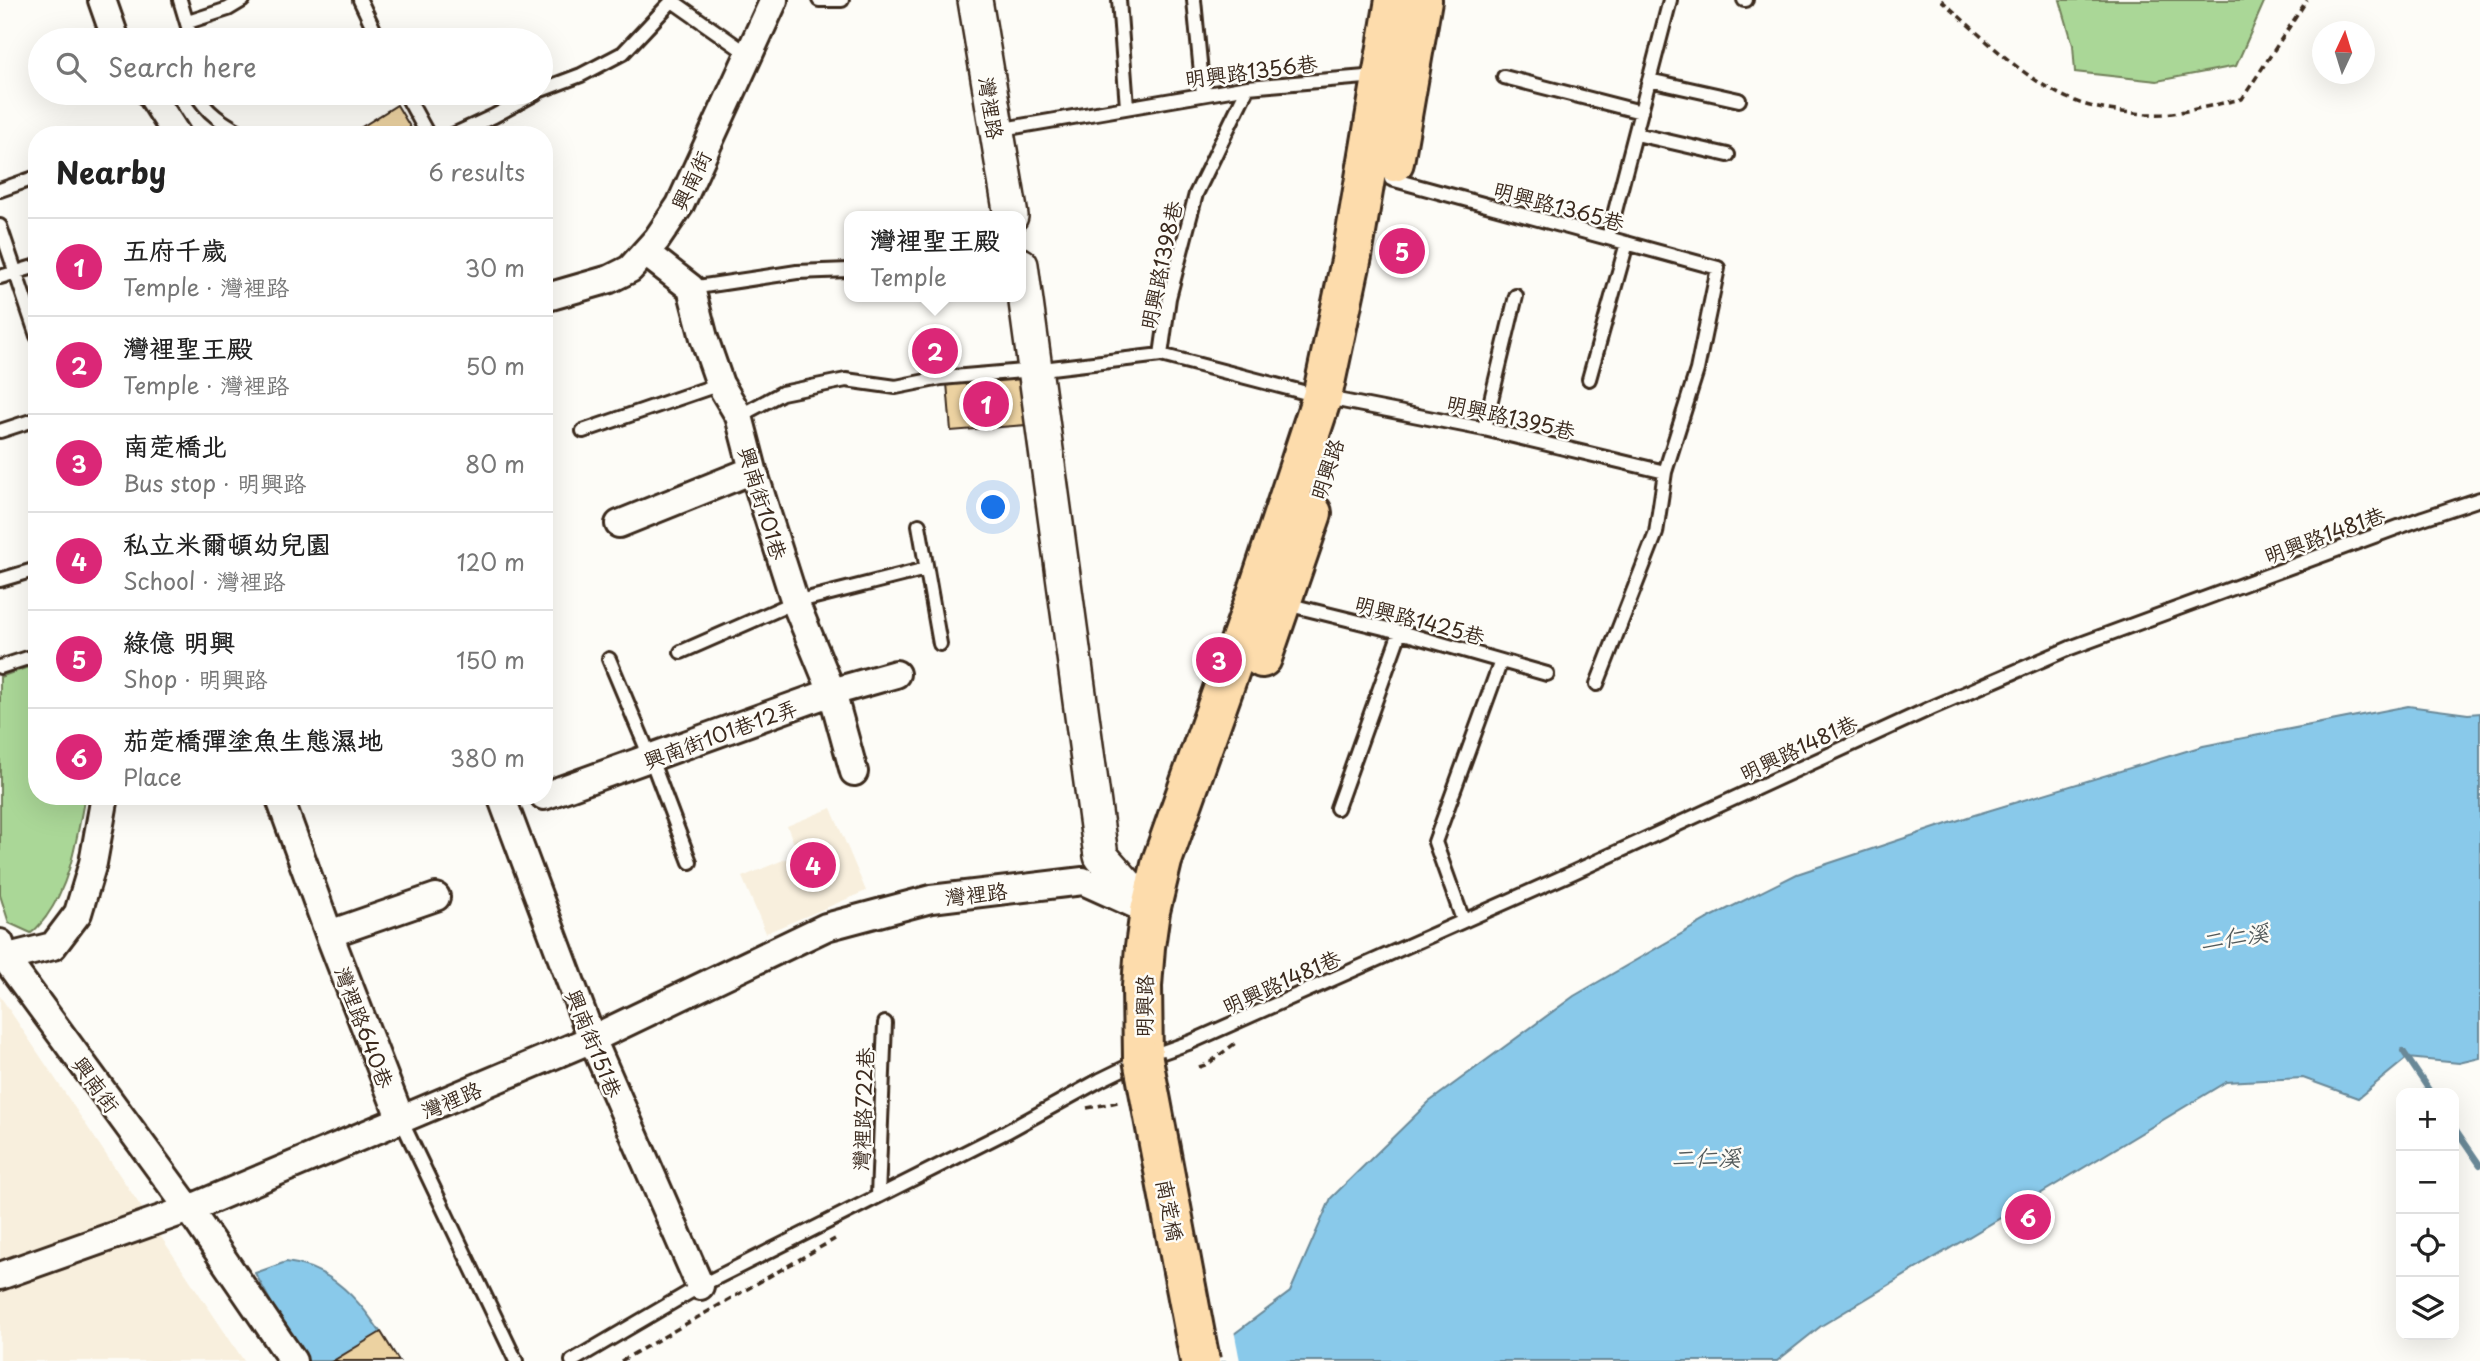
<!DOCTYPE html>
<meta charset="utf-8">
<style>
:root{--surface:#fff;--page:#f2f2f2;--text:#222;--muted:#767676;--line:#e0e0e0;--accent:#db2777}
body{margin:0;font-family:"Playpen Sans","LXGW WenKai TC",sans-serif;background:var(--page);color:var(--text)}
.controls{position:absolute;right:21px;bottom:21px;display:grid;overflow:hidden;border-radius:14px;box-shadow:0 7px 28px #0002}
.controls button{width:63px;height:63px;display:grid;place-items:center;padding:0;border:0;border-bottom:2px solid var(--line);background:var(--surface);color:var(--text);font:35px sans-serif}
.compass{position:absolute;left:2312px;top:21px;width:63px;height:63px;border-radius:50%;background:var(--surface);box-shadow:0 7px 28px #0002;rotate:4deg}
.you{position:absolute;left:994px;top:508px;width:24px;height:24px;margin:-18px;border:5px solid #fff;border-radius:50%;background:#1a73e8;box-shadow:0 0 0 10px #1a73e833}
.badge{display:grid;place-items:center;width:46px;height:46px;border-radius:50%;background:var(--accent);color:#fff;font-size:23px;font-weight:700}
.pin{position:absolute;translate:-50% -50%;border:4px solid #fff;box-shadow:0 2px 7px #0006}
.popup{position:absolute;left:844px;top:211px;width:182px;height:91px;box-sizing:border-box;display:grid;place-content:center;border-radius:14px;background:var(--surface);filter:drop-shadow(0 2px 5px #0005);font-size:23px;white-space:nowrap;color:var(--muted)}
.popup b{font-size:26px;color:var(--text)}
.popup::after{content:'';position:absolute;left:50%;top:100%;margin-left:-14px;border:14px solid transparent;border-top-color:var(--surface)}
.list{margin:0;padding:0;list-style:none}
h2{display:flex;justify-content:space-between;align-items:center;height:91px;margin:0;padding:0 28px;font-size:30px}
h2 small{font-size:23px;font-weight:400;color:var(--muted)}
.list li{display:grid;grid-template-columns:46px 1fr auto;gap:21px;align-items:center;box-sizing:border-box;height:98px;padding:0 28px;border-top:2px solid var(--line)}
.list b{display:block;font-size:26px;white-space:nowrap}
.list p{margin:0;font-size:23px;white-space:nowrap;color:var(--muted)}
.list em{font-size:23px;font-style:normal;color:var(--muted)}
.icon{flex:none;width:38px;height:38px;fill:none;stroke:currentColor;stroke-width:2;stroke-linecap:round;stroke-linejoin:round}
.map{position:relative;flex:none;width:2480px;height:1361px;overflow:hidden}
.search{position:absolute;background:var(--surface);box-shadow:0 7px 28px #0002;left:28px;top:28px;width:525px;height:77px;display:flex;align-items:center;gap:18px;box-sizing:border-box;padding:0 24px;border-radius:38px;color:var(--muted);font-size:26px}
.panel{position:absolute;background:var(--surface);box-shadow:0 7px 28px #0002;left:28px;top:126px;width:525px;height:679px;border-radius:28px}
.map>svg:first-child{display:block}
</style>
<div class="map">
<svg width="2480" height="1361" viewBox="0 0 2480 1361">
<rect width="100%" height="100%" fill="#fdfcf7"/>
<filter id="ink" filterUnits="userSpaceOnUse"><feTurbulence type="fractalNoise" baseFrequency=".0143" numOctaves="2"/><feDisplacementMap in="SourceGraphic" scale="14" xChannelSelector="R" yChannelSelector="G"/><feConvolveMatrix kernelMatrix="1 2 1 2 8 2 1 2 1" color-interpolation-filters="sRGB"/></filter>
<g filter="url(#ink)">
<!-- built -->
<path fill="#f8efdd" d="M831,808L866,891L766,933L742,877L798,854L787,826Z
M0,996L244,1361H0Z"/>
<!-- green -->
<path fill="#aad797" stroke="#72805a" stroke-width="2" d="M2060,0H2265L2236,66L2157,81L2075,72L2073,45Z
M37,664V796H85C76,839 72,881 46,917C41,923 37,929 31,933L9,923L0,895V677Z"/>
<!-- water -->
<path fill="#89c9ea" stroke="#6a8998" stroke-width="2" d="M2408,706L2468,714L2480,713V1058L2459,1063L2407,1058L2358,1098L2303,1078L2226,1082L1821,1326L1777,1361H1198L1290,1292L1331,1198L1429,1102L1574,996L1709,918L1797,874L1971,816L2203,746Z
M286,1262C342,1268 371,1317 399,1361H303L255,1273Z"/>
<!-- pier -->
<path fill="#fdfcf7" d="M1234,1330L1240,1361H1194L1213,1346Z"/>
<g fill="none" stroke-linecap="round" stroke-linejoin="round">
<!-- stream -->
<path stroke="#6a8998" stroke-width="6" d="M2403,1051L2431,1093
M2454,1127L2480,1165"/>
</g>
<!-- building -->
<path fill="#ecd2a1" stroke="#3b2a1e" stroke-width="2" d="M397,105L415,135H349Z
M947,330L949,370L924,372L921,332Z
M1022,377L1026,425L951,431L947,383Z
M381,1332L399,1361H333Z"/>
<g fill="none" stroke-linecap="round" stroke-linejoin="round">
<defs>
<path id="service" d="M180,0L192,40
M360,0L379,40
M671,0L748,54
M819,0H842
M1119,0L1127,107
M1194,0L1203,94
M1744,0H1746
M188,22L228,9L243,0
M1504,77L1641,112
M1649,80L1739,100
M541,90L581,75L623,53L672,1
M196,93C207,114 224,123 245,135
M405,93L428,135
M997,130L1248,87L1377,76
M1636,134L1728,155
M453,135L494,116L536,93
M1391,179L1718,268L1697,370L1665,472L1656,533L1597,684
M0,190L37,177
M0,226L37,336
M1608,238L1670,0
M0,277L37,266
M691,288L797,272L849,270
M1161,355L1169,298L1196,194L1248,87
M1589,379L1627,243
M739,416L782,393L846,380L896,387L941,378L1034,370L1161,355L1322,397L1484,429L1665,472
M1484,429L1516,296
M0,431L37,419
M583,431L720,384
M919,525L940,644
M0,580L37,569
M1286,604L1400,632L1547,674
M681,652L795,602L926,569
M609,659L651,759L690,862
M0,667L37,655
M1337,808L1400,632
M1463,920L1435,842L1501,661
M401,1120L516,1361
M878,1196L885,1023
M572,1361L700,1286L1006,1132L1100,1080L1143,1059L1191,1042L1574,872L1931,708L2070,648L2423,518L2480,499"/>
<path id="minor" d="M102,0L116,40
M150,93L177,135
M646,253L691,288L704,338L720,384L739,416L753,470L795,602L832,692L854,772
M544,298L610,279L630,269L657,239L680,205L774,0
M619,524L753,470
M279,796L329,934L401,1120
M501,796L592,1039L700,1286
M544,796L832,692L896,674
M329,934L436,897
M0,943L5,958L189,1209L293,1361
M0,959L53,946L78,913L93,863L105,796
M0,1276L189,1209L592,1039L826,927L931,899L1083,881L1145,909"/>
<path id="tertiary" d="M975,0L1011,216
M1021,265L1101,856L1150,911"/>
<path id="primary" d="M1394,162L1422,0
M1262,658L1312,513
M1143,1059L1142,986L1145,947L1150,911L1162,861L1257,594L1322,397L1352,256L1395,0"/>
</defs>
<!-- service casing -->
<use href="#service" stroke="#3b2a1e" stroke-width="18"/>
<!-- minor casing -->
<use href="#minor" stroke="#3b2a1e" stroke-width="32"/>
<!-- tertiary casing -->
<use href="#tertiary" stroke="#3b2a1e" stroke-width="38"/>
<!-- primary casing -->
<use href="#primary" stroke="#3b2a1e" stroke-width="44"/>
<!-- path -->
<path stroke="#3b2a1e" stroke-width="3.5" stroke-dasharray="7 5" stroke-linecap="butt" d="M1941,0C1982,36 2030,87 2083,104C2104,111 2141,115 2163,114C2189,112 2216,104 2242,99L2307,0
M1199,1067L1208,1064L1238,1041
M1087,1108L1118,1102
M621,1361L835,1239"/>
<!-- service -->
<use href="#service" stroke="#fdfcf7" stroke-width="12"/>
<!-- minor -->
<use href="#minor" stroke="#fdfcf7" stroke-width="26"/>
<!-- tertiary -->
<use href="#tertiary" stroke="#fdfcf7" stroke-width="33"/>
<!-- primary -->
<use href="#primary" stroke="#fddcac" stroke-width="38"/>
<defs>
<path id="primary-bridge" d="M1143,1059L1200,1361"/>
</defs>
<!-- primary-bridge casing -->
<use href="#primary-bridge" stroke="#3b2a1e" stroke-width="44" stroke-linecap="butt"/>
<!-- primary-bridge -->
<use href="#primary-bridge" stroke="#fddcac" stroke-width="38"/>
</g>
</g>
<g text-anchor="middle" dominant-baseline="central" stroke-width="5" stroke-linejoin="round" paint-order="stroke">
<!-- street labels -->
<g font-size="21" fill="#3b2a1e" stroke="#fdfcf7">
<text transform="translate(1251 70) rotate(-7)">明興路1356巷</text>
<text transform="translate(992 108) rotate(81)">灣裡路</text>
<text transform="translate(690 180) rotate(-64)">興南街</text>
<text transform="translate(1559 205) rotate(15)">明興路1365巷</text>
<text transform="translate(1160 265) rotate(-78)">明興路1398巷</text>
<text transform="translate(1511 416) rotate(13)">明興路1395巷</text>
<text transform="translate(1326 469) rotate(-72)">明興路</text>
<text transform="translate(764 503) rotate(73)">興南街101巷</text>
<text transform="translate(2324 534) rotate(-20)">明興路1481巷</text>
<text transform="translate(1420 619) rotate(15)">明興路1425巷</text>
<text transform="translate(720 733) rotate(-20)">興南街101巷12弄</text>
<text transform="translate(1798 747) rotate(-25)">明興路1481巷</text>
<text transform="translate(976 893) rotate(-7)">灣裡路</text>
<text transform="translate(1281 981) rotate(-24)">明興路1481巷</text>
<text transform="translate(1143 1006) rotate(-89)">明興路</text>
<text transform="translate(365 1027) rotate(69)">灣裡路640巷</text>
<text transform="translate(595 1043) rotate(68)">興南街151巷</text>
<text transform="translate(97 1084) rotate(54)">興南街</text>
<text transform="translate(451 1099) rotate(-23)">灣裡路</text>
<text transform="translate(862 1109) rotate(-88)">灣裡路722巷</text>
<text transform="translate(1171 1210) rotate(79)">南萣橋</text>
</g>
<!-- water labels -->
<g font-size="23" font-style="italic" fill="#525a5b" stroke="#fdfcf7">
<text transform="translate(2234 936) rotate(-8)">二仁溪</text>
<text x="1706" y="1156">二仁溪</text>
</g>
</g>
</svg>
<div class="controls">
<button>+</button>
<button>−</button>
<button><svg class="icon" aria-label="locate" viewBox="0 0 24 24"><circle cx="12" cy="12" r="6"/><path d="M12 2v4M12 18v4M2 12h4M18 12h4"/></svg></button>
<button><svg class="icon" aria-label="layers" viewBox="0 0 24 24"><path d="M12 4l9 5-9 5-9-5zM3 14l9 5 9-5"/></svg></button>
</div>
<svg class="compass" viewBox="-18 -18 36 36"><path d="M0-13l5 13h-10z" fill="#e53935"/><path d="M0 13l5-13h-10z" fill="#767676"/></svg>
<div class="you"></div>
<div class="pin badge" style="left:986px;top:404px">1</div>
<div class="pin badge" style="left:935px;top:351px">2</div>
<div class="popup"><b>灣裡聖王殿</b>Temple</div>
<div class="pin badge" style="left:1219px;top:660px">3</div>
<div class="pin badge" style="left:813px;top:865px">4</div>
<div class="pin badge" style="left:1402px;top:251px">5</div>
<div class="pin badge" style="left:2028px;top:1217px">6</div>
<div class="search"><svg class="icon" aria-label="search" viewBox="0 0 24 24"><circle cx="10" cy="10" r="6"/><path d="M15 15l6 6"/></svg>Search here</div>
<section class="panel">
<h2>Nearby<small>6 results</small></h2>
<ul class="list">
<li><span class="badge">1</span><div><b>五府千歲</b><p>Temple · 灣裡路</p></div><em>30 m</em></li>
<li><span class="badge">2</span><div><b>灣裡聖王殿</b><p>Temple · 灣裡路</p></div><em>50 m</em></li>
<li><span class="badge">3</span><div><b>南萣橋北</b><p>Bus stop · 明興路</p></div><em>80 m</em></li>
<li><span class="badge">4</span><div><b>私立米爾頓幼兒園</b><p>School · 灣裡路</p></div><em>120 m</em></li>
<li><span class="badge">5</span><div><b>綠億 明興</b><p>Shop · 明興路</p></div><em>150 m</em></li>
<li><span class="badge">6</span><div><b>茄萣橋彈塗魚生態濕地</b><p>Place</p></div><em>380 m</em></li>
</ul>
</section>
</div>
